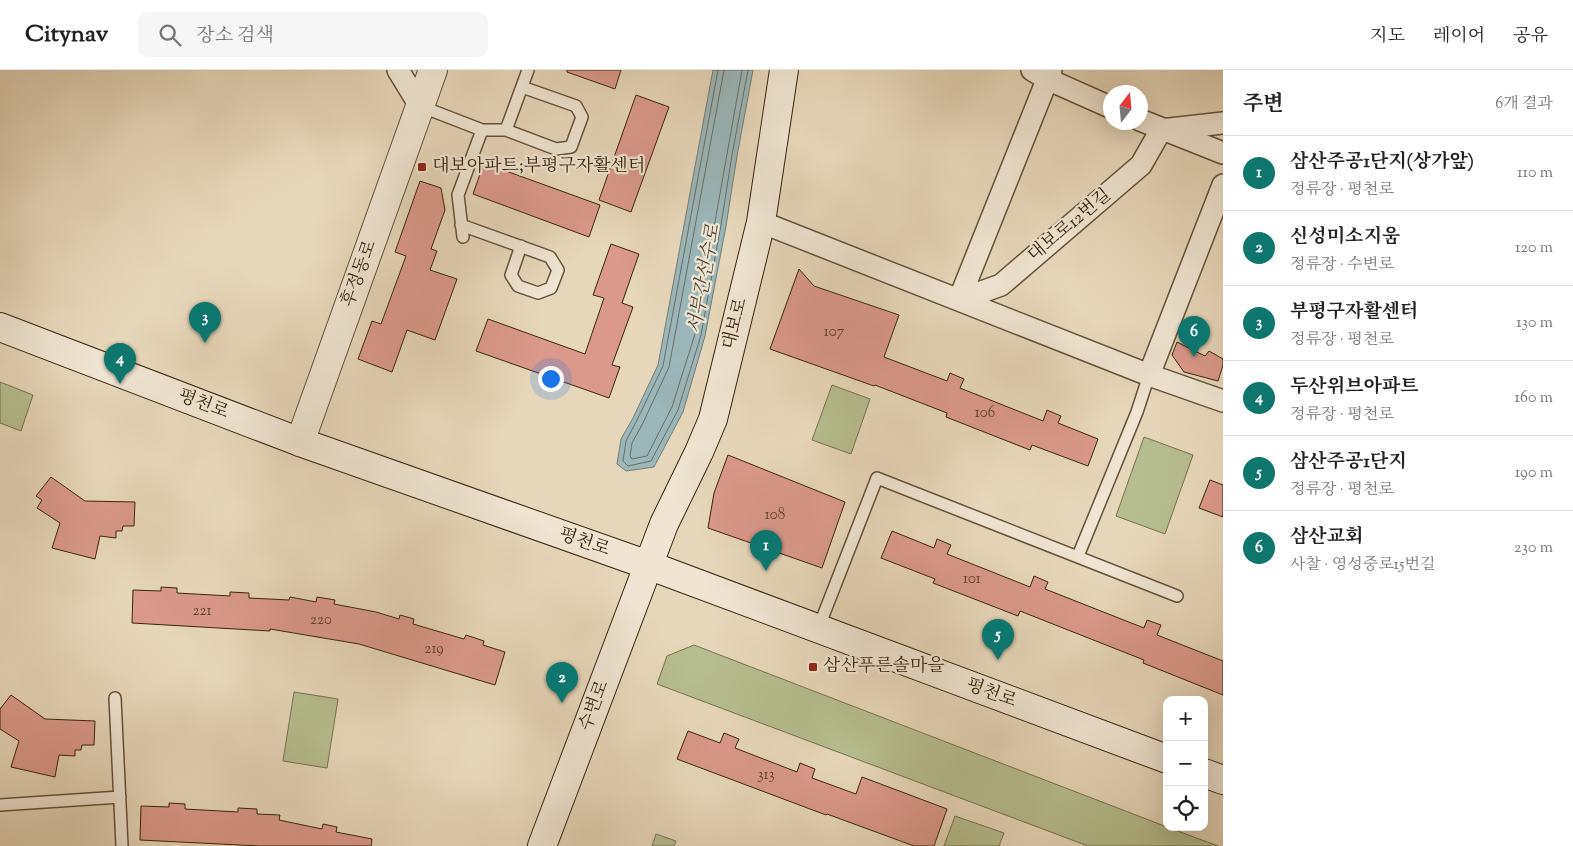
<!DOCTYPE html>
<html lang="ko">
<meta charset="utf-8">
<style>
:root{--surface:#fff;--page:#f6f6f6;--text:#222;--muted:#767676;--line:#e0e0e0;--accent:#0f766e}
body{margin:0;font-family:"Sorts Mill Goudy","Noto Serif KR",serif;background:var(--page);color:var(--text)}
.controls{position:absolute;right:15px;bottom:15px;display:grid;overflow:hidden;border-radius:10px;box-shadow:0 5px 20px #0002}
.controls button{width:45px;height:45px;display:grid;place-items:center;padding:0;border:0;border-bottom:1px solid var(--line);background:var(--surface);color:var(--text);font:25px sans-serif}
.compass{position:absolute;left:1103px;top:15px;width:45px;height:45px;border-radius:50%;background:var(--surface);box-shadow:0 5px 20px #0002;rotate:16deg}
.you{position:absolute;left:550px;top:308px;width:18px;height:18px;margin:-12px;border:4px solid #fff;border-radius:50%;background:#1a73e8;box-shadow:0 0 0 8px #1a73e833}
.badge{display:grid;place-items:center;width:32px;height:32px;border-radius:50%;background:var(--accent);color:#fff;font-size:16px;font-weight:700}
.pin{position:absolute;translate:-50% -41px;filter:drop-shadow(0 1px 2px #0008)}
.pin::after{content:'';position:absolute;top:26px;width:18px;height:15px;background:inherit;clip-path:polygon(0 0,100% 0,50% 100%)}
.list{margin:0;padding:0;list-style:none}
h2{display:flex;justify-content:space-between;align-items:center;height:65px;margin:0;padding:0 20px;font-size:21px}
h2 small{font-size:16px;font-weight:400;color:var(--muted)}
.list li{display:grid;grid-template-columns:32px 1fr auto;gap:15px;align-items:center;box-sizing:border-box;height:75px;padding:0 20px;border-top:1px solid var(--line)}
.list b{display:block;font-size:19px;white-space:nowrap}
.list p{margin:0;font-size:16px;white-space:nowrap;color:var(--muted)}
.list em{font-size:16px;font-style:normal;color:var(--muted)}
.icon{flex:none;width:28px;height:28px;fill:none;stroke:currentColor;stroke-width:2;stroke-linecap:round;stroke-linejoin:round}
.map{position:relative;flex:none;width:1223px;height:776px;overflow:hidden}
header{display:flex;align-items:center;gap:30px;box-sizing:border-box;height:70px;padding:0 25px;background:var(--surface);border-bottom:1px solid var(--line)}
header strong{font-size:24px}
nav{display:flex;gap:28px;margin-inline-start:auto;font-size:18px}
.search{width:350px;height:45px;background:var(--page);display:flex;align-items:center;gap:12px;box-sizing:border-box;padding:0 18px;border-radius:10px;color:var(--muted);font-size:19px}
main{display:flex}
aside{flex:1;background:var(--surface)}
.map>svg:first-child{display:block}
</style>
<header>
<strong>Citynav</strong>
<div class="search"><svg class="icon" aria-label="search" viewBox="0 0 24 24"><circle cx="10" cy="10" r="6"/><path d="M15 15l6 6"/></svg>장소 검색</div>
<nav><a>지도</a><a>레이어</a><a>공유</a></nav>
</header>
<main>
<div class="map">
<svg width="1223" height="776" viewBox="0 0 1223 776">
<rect width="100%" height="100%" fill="#e7d7ba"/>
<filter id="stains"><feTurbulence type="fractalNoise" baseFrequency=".004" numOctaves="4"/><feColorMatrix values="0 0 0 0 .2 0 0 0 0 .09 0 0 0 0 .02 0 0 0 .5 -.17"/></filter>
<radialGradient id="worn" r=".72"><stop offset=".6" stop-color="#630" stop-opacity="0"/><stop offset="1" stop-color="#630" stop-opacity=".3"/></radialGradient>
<!-- green -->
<path fill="#b6be8f" stroke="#77724e" d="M0,312L33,325L21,361L0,353Z
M832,315L870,329L851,384L812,370Z
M1144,367L1193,385L1165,464L1116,446Z
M694,575L1167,757L1218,776H1088L657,614L667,586Z
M294,622L338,629L327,698L283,691Z
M955,746L1004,763L999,776H944Z
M656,764L676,771L674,776H652Z"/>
<!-- water -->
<path fill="#9bb7ba" stroke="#737d74" d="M713,0H753L737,86L726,156L705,266L683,342L654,397L626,401L617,394L621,369L633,348L658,295Z"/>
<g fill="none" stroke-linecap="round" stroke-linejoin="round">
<!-- shore -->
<path stroke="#6a6e63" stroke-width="1" d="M718,0L663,296L637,350L626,371L623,391L628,396L651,391L678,340L701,265L721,155L732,85L748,0
M724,0L669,297L643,353L632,373L630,386L632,389L647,386L672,337L695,264L742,0"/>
</g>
<!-- building -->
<path fill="#db998b" stroke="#38250c" d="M567,0H621L615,19L567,2Z
M636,25L669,37L631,142L599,130Z
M484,93L600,135L589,167L473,124Z
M420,111L441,118L445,140L431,179L437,181L430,200L457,209L435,270L407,260L392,302L358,289L372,251L381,254L406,186L395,182Z
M611,174L639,184L622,233L633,237L612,295L620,297L609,328L476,281L488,249L585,284L604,228L593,225Z
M799,199L814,216L899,245L884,287L947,311L950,303L964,309L960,318L1043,351L1047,340L1061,346L1058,353L1098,369L1088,396L1032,375L1030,380L946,347L947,343L875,315L874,316L770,279Z
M1177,272L1205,286L1209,281L1223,289V295L1218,311L1184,302L1172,285Z
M728,385L845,432L822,498L708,458L714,423Z
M51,407L85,431L135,432L134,456H123L122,461H116V468L100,466L95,489L52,478L60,453L37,438L42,430L36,426Z
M1210,410L1223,415V447L1199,438Z
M892,461L934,478L937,469L951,475L947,484L1030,517L1034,506L1048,512L1045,519L1144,558L1147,550L1161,555L1157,565L1223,591V625L1143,593L1144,590L1020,541L1018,546L933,513L935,509L881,488Z
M161,517L177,518V523L230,526V522L249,523V528L289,530L290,527L316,532L317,527L335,530L334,534L376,542L399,549L400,545L414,549L413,554L464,569L466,565L484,571L483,575L505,582L495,615L359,574L270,559V561L132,553L133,520L161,521Z
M11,625L45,649L95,651L94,675H82L81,680H75V686L59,685L55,707L11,697L19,671L0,659V639Z
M688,661L720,673L724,663L739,669L735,678L797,702L800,693L815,699L812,708L856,724L862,707L947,739L934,776H914L827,744L826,745L677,689Z
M169,733L185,734V739L238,742V738L257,739V744L280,745L279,750L322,759L323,754L337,757L336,762L372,769L371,776H260L140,770L141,736L169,737Z"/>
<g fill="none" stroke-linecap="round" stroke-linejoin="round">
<defs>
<path id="service" d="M420,36L482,60H506L528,0
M506,60L556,79L571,77L582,47L576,36L522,17
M461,155L550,187L558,200L551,218L538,223L518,216L511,205L521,176
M463,167L458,125L482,60
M1078,486L1137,342L1149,305
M818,559L877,408L1177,526
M115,628L122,776
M0,735L120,727"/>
<path id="minor" d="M398,0L420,36
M1032,0L1047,9L1110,37
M1140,50L1223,83
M761,152L1149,305L1223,331
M959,230L1001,215L1141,95L1161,60L1223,53
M959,230L1051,0
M1149,305L1223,115"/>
<path id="tertiary" d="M300,372L433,0"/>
<path id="secondary" d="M0,257L300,372L648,495L1167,689
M1204,703L1223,710
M542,776L664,454L699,382L713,349L761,152L784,0"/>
</defs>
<!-- service casing -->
<use href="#service" stroke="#645238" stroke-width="14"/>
<!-- minor casing -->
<use href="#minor" stroke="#645238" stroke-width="24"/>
<!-- tertiary casing -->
<use href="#tertiary" stroke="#645238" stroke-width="30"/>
<!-- secondary casing -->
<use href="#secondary" stroke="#38250c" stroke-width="30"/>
<!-- service -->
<use href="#service" stroke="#efe5d2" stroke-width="11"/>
<!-- minor -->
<use href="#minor" stroke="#efe5d2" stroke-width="21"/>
<!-- tertiary -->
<use href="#tertiary" stroke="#efe5d2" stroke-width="28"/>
<!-- secondary -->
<use href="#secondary" stroke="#efe5d2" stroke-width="28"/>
</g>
<!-- markers -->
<g fill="#8f2418" stroke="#efe5d2" stroke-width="2">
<rect x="417" y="92" width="10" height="10" rx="2.5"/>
<rect x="808" y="592" width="10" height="10" rx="2.5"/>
</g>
<g text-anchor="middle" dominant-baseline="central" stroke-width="4.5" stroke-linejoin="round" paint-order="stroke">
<!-- number labels -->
<g font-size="15" fill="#61422c">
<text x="834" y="262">107</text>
<text x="985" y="343">106</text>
<text x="775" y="445">108</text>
<text x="972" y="509">101</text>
<text x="202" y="541">221</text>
<text x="321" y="550">220</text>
<text x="434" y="579">219</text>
<text x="766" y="705">313</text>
</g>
<!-- poi labels -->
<g font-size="18" fill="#38250c" stroke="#efe5d2" text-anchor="start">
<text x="432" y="97">대보아파트;부평구자활센터</text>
<text x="823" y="597">삼산푸른솔마을</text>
</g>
<!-- street labels -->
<g font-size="18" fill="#38250c" stroke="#efe5d2">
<text transform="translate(1070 156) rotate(-40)">대보로12번길</text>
<text transform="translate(360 204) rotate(-70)">후정동로</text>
<text transform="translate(736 254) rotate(-76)">대보로</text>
<text transform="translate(203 335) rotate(21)">평천로</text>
<text transform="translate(584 473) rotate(19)">평천로</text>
<text transform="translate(991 624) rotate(20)">평천로</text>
<text transform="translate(595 636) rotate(-69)">수변로</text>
</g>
<!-- water labels -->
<g font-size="19" font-style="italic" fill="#514a38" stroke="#efe5d2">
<text transform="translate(705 209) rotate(-80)">서부간선수로</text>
</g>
</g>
<rect width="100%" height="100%" filter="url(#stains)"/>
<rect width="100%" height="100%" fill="url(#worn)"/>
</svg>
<div class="controls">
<button>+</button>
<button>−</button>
<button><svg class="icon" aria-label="locate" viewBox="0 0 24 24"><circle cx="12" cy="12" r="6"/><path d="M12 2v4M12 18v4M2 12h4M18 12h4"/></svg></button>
</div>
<svg class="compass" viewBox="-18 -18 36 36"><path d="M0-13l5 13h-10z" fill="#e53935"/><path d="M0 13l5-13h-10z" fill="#767676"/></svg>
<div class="you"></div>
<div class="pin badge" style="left:766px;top:501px">1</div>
<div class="pin badge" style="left:562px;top:633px">2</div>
<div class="pin badge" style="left:205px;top:273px">3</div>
<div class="pin badge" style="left:120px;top:314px">4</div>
<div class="pin badge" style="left:998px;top:590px">5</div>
<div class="pin badge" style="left:1194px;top:287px">6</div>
</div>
<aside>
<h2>주변<small>6개 결과</small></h2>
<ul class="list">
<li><span class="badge">1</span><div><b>삼산주공1단지(상가앞)</b><p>정류장 · 평천로</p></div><em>110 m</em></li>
<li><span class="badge">2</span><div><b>신성미소지움</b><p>정류장 · 수변로</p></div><em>120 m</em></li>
<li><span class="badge">3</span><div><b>부평구자활센터</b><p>정류장 · 평천로</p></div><em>130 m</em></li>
<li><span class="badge">4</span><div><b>두산위브아파트</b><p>정류장 · 평천로</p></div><em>160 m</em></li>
<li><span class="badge">5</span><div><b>삼산주공1단지</b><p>정류장 · 평천로</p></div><em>190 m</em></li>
<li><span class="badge">6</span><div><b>삼산교회</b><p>사찰 · 영성중로15번길</p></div><em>230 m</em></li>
</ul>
</aside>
</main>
